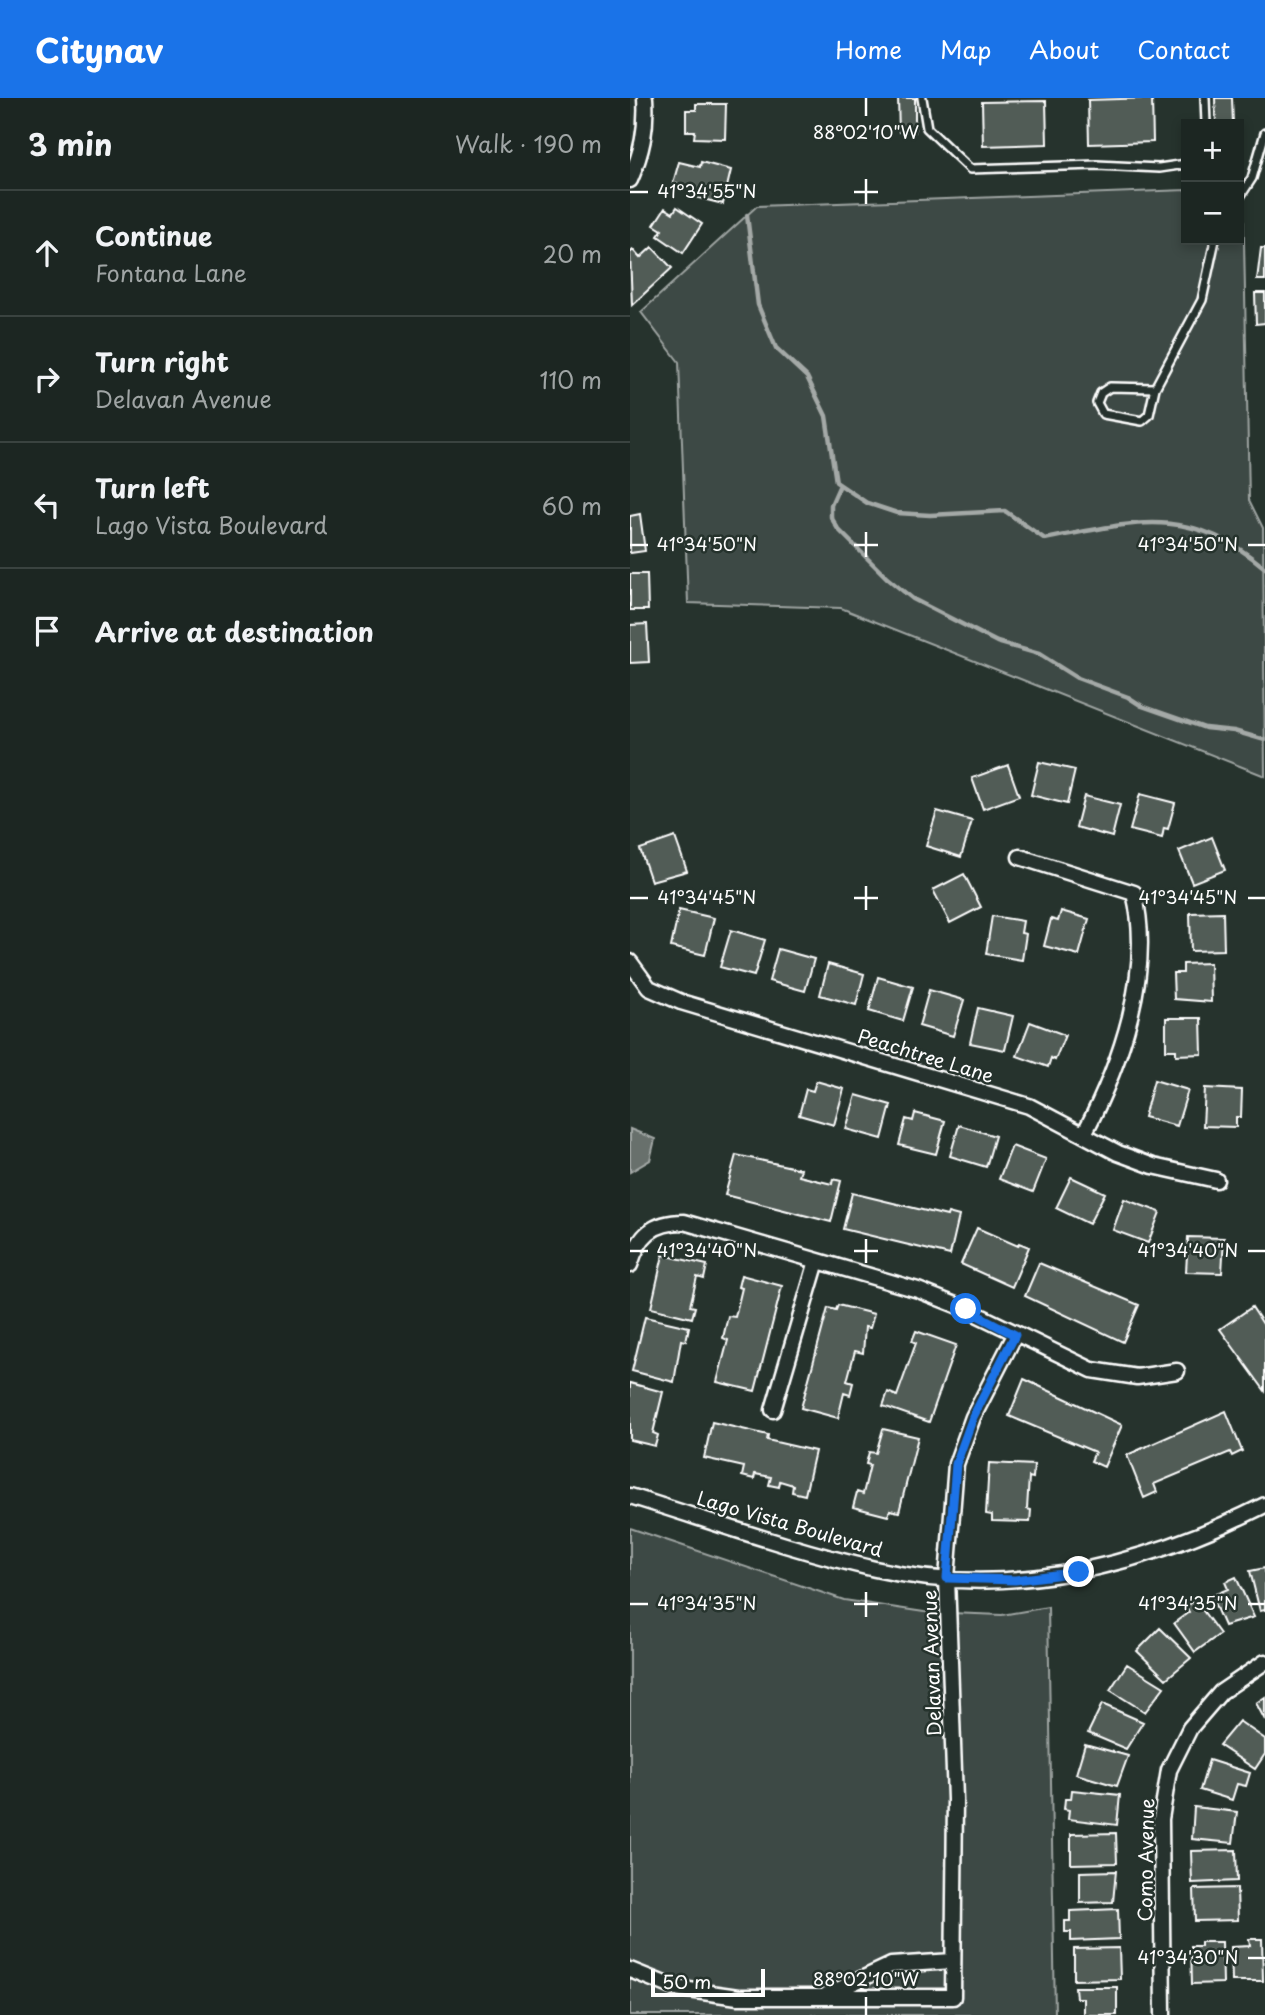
<!DOCTYPE html>
<meta charset="utf-8">
<style>
:root{--surface:#1c2622;--page:#29322f;--text:#f1f3f6;--muted:#a0a5a5;--line:#3a4340;--accent:#1a73e8}
body{margin:0;font-family:"Playpen Sans",sans-serif;background:var(--page);color:var(--text)}
.controls{position:absolute;right:21px;top:21px;display:grid;overflow:hidden;border-radius:0px;box-shadow:0 4px 10px #0003}
.controls button{width:63px;height:63px;display:grid;place-items:center;padding:0;border:0;border-bottom:2px solid var(--line);background:var(--surface);color:var(--text);font:35px sans-serif}
.scale{position:absolute;left:21px;bottom:18px;width:114px;box-sizing:border-box;padding-left:7px;border:4px solid #fff;border-top:0;font-size:19px;line-height:24px;white-space:nowrap;color:#fff;-webkit-text-stroke:5px #26332d;paint-order:stroke}
.stop{position:absolute;width:21px;height:21px;margin:-16px;border:5px solid #1a73e8;border-radius:50%;background:#fff}
.stop.end{background:#1a73e8;border-color:#fff;box-shadow:0 2px 7px #0008}
.list{margin:0;padding:0;list-style:none}
h2{display:flex;justify-content:space-between;align-items:center;height:91px;margin:0;padding:0 28px;font-size:30px}
h2 small{font-size:23px;font-weight:400;color:var(--muted)}
.list li{display:grid;grid-template-columns:46px 1fr auto;gap:21px;align-items:center;box-sizing:border-box;height:126px;padding:0 28px;border-top:2px solid var(--line)}
.list b{display:block;font-size:26px;white-space:nowrap}
.list p{margin:0;font-size:23px;white-space:nowrap;color:var(--muted)}
.list em{font-size:23px;font-style:normal;color:var(--muted)}
.icon{flex:none;width:38px;height:38px;fill:none;stroke:currentColor;stroke-width:2;stroke-linecap:round;stroke-linejoin:round}
.map{position:relative;flex:none;width:635px;height:1917px;overflow:hidden}
header{display:flex;align-items:center;gap:42px;box-sizing:border-box;height:98px;padding:0 35px;background:var(--accent);color:#fff}
header strong{font-size:33px}
nav{display:flex;gap:38px;margin-inline-start:auto;font-size:24px}
main{display:flex}
aside{flex:1;background:var(--surface)}
.map>svg:first-child{display:block}
</style>
<header>
<strong>Citynav</strong>
<nav><a>Home</a><a>Map</a><a>About</a><a>Contact</a></nav>
</header>
<main>
<aside>
<h2>3 min<small>Walk · 190 m</small></h2>
<ul class="list">
<li><svg class="icon" aria-label="ahead" viewBox="0 0 24 24"><path d="M12 20V5M6 11l6-6 6 6"/></svg><div><b>Continue</b><p>Fontana Lane</p></div><em>20 m</em></li>
<li><svg class="icon" aria-label="right" viewBox="0 0 24 24"><path d="M7 20v-9h11M14 6l5 5-5 5"/></svg><div><b>Turn right</b><p>Delavan Avenue</p></div><em>110 m</em></li>
<li><svg class="icon" aria-label="left" viewBox="0 0 24 24"><path d="M17 20v-9H6M10 6l-5 5 5 5"/></svg><div><b>Turn left</b><p>Lago Vista Boulevard</p></div><em>60 m</em></li>
<li><svg class="icon" aria-label="arrive" viewBox="0 0 24 24"><path d="M6 21V4h12l-3 4 3 4H6"/></svg><div><b>Arrive at destination</b></div></li>
</ul>
</aside>
<div class="map">
<svg width="635" height="1917" viewBox="0 0 635 1917">
<rect width="100%" height="100%" fill="#26332d"/>
<filter id="ink" filterUnits="userSpaceOnUse"><feTurbulence type="fractalNoise" baseFrequency=".0143" numOctaves="2"/><feDisplacementMap in="SourceGraphic" scale="14" xChannelSelector="R" yChannelSelector="G"/><feConvolveMatrix kernelMatrix="1 2 1 2 8 2 1 2 1" color-interpolation-filters="sRGB"/></filter>
<g filter="url(#ink)">
<!-- green -->
<path fill="#3e4944" stroke="#9ea4a2" stroke-width="2" d="M609,90H613L619,402L633,430L635,678L211,510L58,505L49,264L11,214L127,108L556,92V142H609Z
M0,1430L214,1502L294,1514L372,1517L418,1509L425,1917H0Z"/>
<!-- water -->
<path fill="#67706c" stroke="#a4a9a7" stroke-width="2" d="M0,1031L25,1041L20,1062L0,1074Z"/>
<g fill="none" stroke-linecap="round" stroke-linejoin="round">
<!-- stream -->
<path stroke="#a4a9a7" stroke-width="4.5" d="M117,117L128,207L146,250L177,279L196,318L206,384L237,405L267,415L300,417L375,413L415,441C505,424 559,406 635,470
M209,389L201,407V419L208,431L257,480L283,501L367,544L409,556L447,580L498,599L512,608L575,630L604,633L635,642"/>
</g>
<!-- building -->
<path fill="#515c57" stroke="#fff" stroke-width="2" d="M268,0H285V34H269Z
M522,0L523,44L459,46L458,2Z
M585,0H602L603,26H586Z
M416,3L417,46L353,48L352,4Z
M66,6H96L95,41L64,40L65,33H56V12H66Z
M49,64L70,69L71,64L101,72L93,106L61,98L63,90L43,85Z
M47,109L72,126L53,155L28,138L32,132L24,127L35,110L43,115Z
M22,149L42,170L2,207L0,155L3,152L10,160Z
M631,150H635V182H627Z
M625,195H635V225L626,226Z
M10,416L15,453L0,455V418Z
M0,476H17L18,512H0Z
M17,526L19,564L0,565V527Z
M409,664L445,672L437,706L401,697Z
M378,667L389,698L353,711L342,680Z
M510,696L545,705L538,731L534,730L532,740L500,732Z
M454,698L490,707L482,739L446,729Z
M307,713L342,723L331,759L296,748Z
M45,739L57,773L21,783L10,751Z
M582,739L595,772L562,785L549,753Z
M334,776L351,809L320,825L303,792Z
M49,812L84,820L75,857L41,849Z
M431,813L459,821L449,857L414,848L421,821L428,823Z
M593,814L594,852L561,853L560,815Z
M362,818L393,823L391,835L396,836L392,862L356,856Z
M101,832L135,842L124,878L90,869Z
M148,851L184,861L175,893L139,883Z
M580,865L581,904L544,901L543,875H553V866Z
M198,866L234,876L226,907L190,897Z
M248,879L283,889L273,923L239,913Z
M299,892L334,902L323,938L289,928Z
M348,910L383,918L375,952L340,945Z
M536,920H571L572,956L546,957V952H536Z
M400,924L435,937L425,962L421,960L418,969L387,958Z
M524,982L558,992L547,1028L514,1019Z
M186,983L214,991L204,1027L169,1017L176,991L183,993Z
M575,990L612,992L611,1019H606V1029L573,1028Z
M226,997L261,1007L252,1041L216,1031Z
M285,1015L315,1023L306,1056L269,1047L276,1021L283,1023Z
M329,1027L365,1038L356,1069L320,1058Z
M382,1048L416,1061L403,1094L369,1081Z
M106,1057L171,1071L169,1078L202,1086L203,1081L211,1083L201,1124L95,1097Z
M441,1079L475,1095L459,1126L426,1110Z
M222,1095L317,1118L318,1115L329,1118L320,1157L213,1131Z
M494,1101L530,1114L518,1145L483,1132Z
M347,1130L388,1148L389,1145L399,1149L382,1189L331,1166Z
M558,1139L594,1140L592,1175L556,1174Z
M33,1157L77,1167L74,1181L67,1179L60,1208L65,1209L62,1220L21,1210Z
M409,1165L509,1207L493,1244L395,1198Z
M111,1177L152,1188L125,1293L87,1284L98,1242L93,1240L98,1218L105,1219L112,1190L108,1189Z
M208,1207L244,1216L240,1230L235,1229L233,1255L225,1253L217,1283L223,1285L220,1297L214,1295L208,1320L171,1310L198,1210L206,1212Z
M622,1209L635,1229V1293L590,1231Z
M15,1219L59,1229L56,1243L51,1242L44,1284L2,1273Z
M286,1233L326,1247L299,1324L253,1308L258,1294L267,1298L286,1245L282,1243Z
M394,1281L492,1327L474,1369L461,1363L465,1354L379,1318Z
M0,1285L33,1294L23,1335L28,1337L25,1348L0,1342Z
M596,1313L612,1353L602,1358L600,1354L524,1386L527,1394L514,1400L497,1357Z
M82,1324L138,1337L137,1342L185,1353L175,1397L162,1394L163,1387L150,1383L149,1389L139,1387L141,1379L125,1376L124,1381L112,1378L114,1369L74,1360Z
M253,1331L288,1339L269,1414L260,1412L258,1418L223,1409L227,1394L233,1396L240,1367L236,1366L239,1354L246,1355Z
M359,1365L404,1367L403,1380L399,1379L397,1411L401,1412L400,1424L362,1423V1417L356,1416Z
M635,1470V1512L630,1513L620,1473Z
M606,1479L624,1519L594,1528L581,1498L598,1491L595,1484Z
M565,1502L590,1536L565,1554L544,1525L559,1514L556,1509Z
M530,1530L561,1560L536,1581L507,1553Z
M497,1566L534,1589L515,1614L480,1592Z
M635,1599V1622L626,1605Z
M472,1606L513,1624L496,1651L458,1635Z
M609,1623L635,1641V1656L625,1671L589,1647Z
M455,1646L498,1658L487,1688L446,1676Z
M579,1662L620,1675L616,1688L607,1686L602,1702L570,1692Z
M442,1692L490,1697L487,1727L438,1721L439,1712L434,1711L435,1701H441Z
M564,1709L607,1714L603,1745L562,1741Z
M486,1735L487,1765L441,1766V1736Z
M606,1752L607,1783L562,1785L561,1753Z
M486,1773L483,1804L450,1805V1774Z
M607,1790L608,1822L565,1823L564,1791Z
M488,1811L489,1841L441,1843V1834H435V1823H440V1813Z
M619,1841H632L633,1883H602L601,1849L620,1848Z
M571,1844H592L593,1885L562,1886L561,1848H571Z
M489,1850L490,1881L444,1882V1851Z
M445,1889H487V1917H453V1900H446Z"/>
<g fill="none" stroke-linecap="round" stroke-linejoin="round">
<defs>
<path id="lane" d="M292,0L297,30L340,71L467,67L529,70L556,66
M575,0L576,26
M609,100L622,80L635,35
M525,290L480,289L471,295L467,305L473,316L512,323L519,317L525,290L572,202L585,142"/>
<path id="street" d="M0,82C12,54 17,31 15,0
M390,759L504,795C524,873 490,967 454,1036
M0,864L19,890L51,904L399,1008L488,1055L523,1068L586,1082
M0,1167C9,1137 23,1124 54,1124L288,1192L336,1211L462,1272L507,1279L547,1273
M143,1312L187,1163
M0,1398C81,1423 162,1452 245,1471C380,1502 514,1468 635,1407
M0,1872L45,1890L108,1899H323L325,1701L317,1480L326,1366L343,1319L385,1237
M195,1898L261,1867L323,1863
M533,1917L531,1721L539,1672L560,1630L591,1594L635,1564"/>
</defs>
<!-- lane casing -->
<use href="#lane" stroke="#fff" stroke-width="12"/>
<!-- street casing -->
<use href="#street" stroke="#fff" stroke-width="19"/>
<!-- lane -->
<use href="#lane" stroke="#26332d" stroke-width="7"/>
<!-- street -->
<use href="#street" stroke="#26332d" stroke-width="14"/>
</g>
</g>
<g fill="none" stroke-linecap="round" stroke-linejoin="round" filter="url(#ink)">
<!-- route -->
<path stroke="#1a73e8" stroke-width="9" d="M336,1211L385,1237L343,1319L326,1366L317,1480L385,1482L449,1474"/>
</g>
<!-- ticks -->
<path fill="none" stroke="#fff" stroke-width="2.5" d="M236,0V18M236,81V106M0,94H18M224,94H248M236,434V459M0,447H18M224,447H248M618,447H635M236,788V812M0,800H18M224,800H248M618,800H635M236,1141V1165M0,1153H18M224,1153H248M618,1153H635M236,1494V1519M0,1506H18M224,1506H248M618,1506H635M618,1860H635M236,1899V1917"/>
<g text-anchor="middle" dominant-baseline="central" stroke-width="5" stroke-linejoin="round" paint-order="stroke">
<!-- street labels -->
<g font-size="19" fill="#fff" stroke="#26332d">
<text transform="translate(296 957) rotate(17)">Peachtree Lane</text>
<text transform="translate(160 1425) rotate(16)">Lago Vista Boulevard</text>
<text transform="translate(301 1565) rotate(-92)">Delavan Avenue</text>
<text transform="translate(515 1762) rotate(-89)">Como Avenue</text>
</g>
</g>
<g font-size="18" text-anchor="middle" fill="#fff" stroke="#26332d" stroke-width="5" stroke-linejoin="round" paint-order="stroke">
<text x="236" y="41">88°02'10"W</text>
<text x="77" y="100">41°34'55"N</text>
<text x="77" y="453">41°34'50"N</text>
<text x="558" y="453">41°34'50"N</text>
<text x="77" y="806">41°34'45"N</text>
<text x="558" y="806">41°34'45"N</text>
<text x="77" y="1159">41°34'40"N</text>
<text x="558" y="1159">41°34'40"N</text>
<text x="77" y="1512">41°34'35"N</text>
<text x="558" y="1512">41°34'35"N</text>
<text x="558" y="1866">41°34'30"N</text>
<text x="236" y="1888">88°02'10"W</text>
</g>
</svg>
<div class="controls">
<button>+</button>
<button>−</button>
</div>
<div class="scale">50 m</div>
<div class="stop" style="left:336px;top:1211px"></div>
<div class="stop end" style="left:449px;top:1474px"></div>
</div>
</main>
